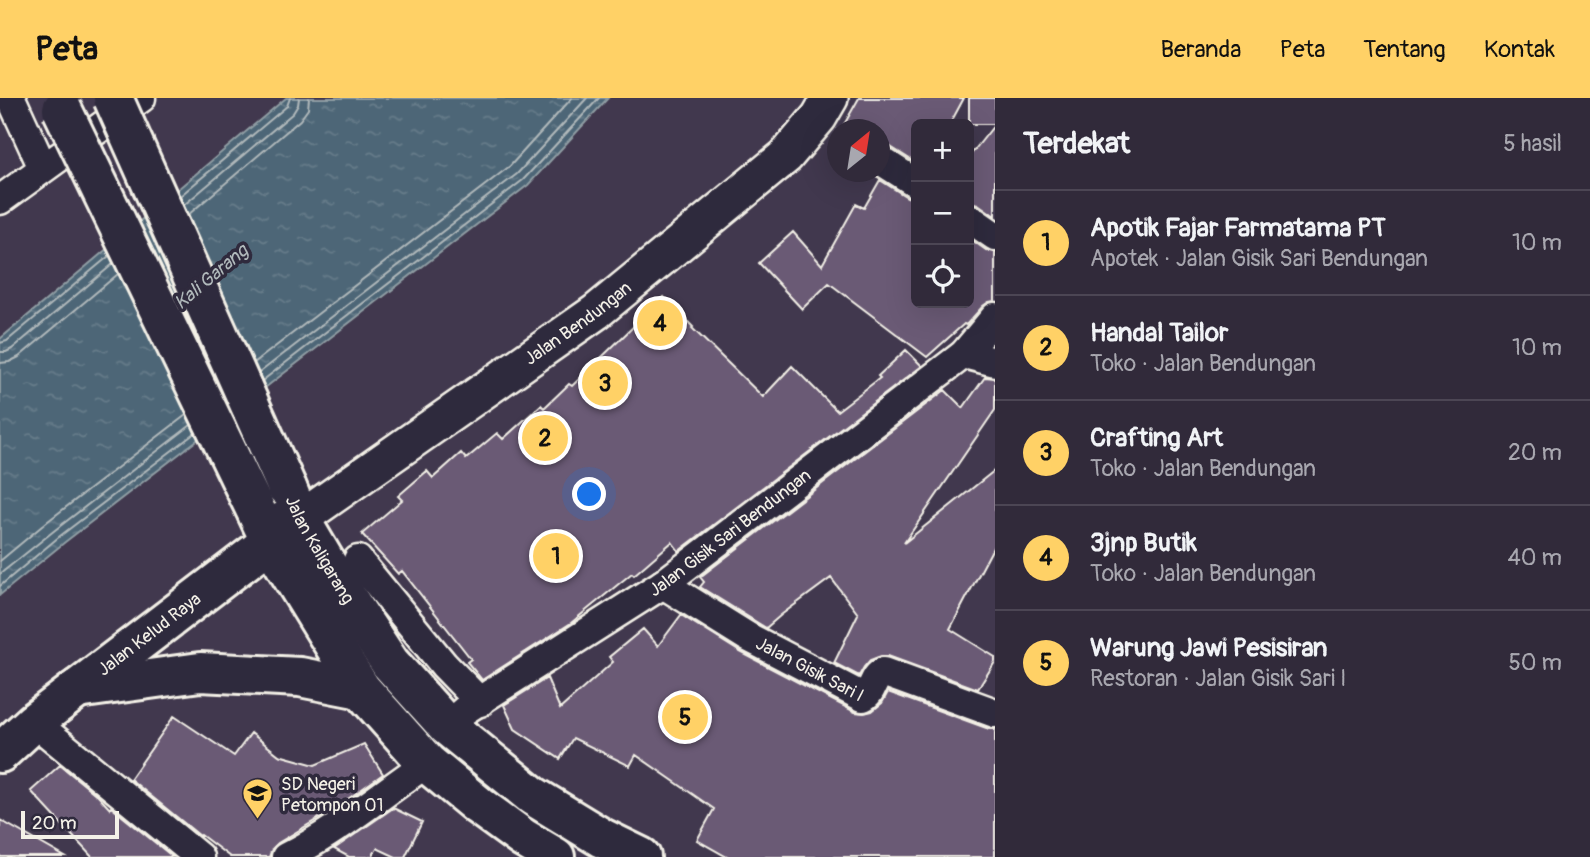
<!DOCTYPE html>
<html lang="id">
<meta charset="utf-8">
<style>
:root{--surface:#312a3a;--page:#3d3645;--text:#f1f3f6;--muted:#a8a7af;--line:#4c4654;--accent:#ffd166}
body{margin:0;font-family:Pangolin,sans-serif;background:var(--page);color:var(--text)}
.controls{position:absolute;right:21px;top:21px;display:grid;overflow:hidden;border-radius:10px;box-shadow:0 7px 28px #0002}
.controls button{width:63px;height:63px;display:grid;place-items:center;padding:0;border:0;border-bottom:2px solid var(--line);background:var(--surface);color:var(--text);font:35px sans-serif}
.compass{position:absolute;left:827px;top:21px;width:63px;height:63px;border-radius:50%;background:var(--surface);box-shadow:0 7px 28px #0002;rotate:30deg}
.scale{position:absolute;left:21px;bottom:18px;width:98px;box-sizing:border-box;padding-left:7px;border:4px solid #f4f1e8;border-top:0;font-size:19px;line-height:24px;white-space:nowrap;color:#f4f1e8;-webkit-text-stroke:5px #2f2a3d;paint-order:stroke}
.you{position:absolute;left:590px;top:397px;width:24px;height:24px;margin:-18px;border:5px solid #fff;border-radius:50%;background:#1a73e8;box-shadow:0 0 0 10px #1a73e833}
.badge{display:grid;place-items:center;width:46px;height:46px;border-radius:50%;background:var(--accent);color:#111;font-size:23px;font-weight:700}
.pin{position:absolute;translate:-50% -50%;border:4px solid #fff;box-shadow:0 2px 7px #0006}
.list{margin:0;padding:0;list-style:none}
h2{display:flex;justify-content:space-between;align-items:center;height:91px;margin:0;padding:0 28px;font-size:30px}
h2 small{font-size:23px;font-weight:400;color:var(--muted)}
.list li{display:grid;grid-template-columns:46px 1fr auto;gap:21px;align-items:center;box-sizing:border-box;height:105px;padding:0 28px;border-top:2px solid var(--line)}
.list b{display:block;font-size:26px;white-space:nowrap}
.list p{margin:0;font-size:23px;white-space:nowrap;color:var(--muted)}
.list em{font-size:23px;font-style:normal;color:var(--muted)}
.icon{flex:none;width:38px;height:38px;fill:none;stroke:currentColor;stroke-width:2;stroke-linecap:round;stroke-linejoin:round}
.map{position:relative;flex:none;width:995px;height:759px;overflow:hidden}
header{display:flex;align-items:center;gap:42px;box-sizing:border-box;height:98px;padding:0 35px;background:var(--accent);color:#111}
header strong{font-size:33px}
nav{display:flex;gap:38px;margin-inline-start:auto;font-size:24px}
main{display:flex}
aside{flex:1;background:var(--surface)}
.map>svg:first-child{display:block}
</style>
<header>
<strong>Peta</strong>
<nav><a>Beranda</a><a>Peta</a><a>Tentang</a><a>Kontak</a></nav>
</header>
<main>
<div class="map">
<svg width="995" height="759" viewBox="0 0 995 759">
<defs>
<pattern id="water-ripples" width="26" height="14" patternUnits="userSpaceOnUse" patternTransform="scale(1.75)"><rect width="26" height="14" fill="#4d6677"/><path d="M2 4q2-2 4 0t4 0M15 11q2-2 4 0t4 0" fill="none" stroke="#677c8a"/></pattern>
</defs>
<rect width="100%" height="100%" fill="#41384e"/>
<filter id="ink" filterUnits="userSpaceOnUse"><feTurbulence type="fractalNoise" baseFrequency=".0143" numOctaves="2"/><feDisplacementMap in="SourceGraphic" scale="14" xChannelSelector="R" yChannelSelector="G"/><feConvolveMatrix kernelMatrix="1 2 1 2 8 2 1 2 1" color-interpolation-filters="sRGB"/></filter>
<g filter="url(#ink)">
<!-- water -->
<path fill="url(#water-ripples)" stroke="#909ea4" stroke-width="2" d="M286,0H608L528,87L65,444L0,497V241Z"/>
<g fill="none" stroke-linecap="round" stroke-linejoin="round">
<!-- shore -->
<path stroke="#b1b9bb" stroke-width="2" d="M180,98L287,8L290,0
M184,107L293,15L298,7L299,0
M188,117L300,22L308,11L309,0
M0,245L7,243L109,158
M0,254H6L12,251L113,166
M0,265L9,264L19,259L118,176
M254,265L510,68L572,0
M259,275L517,76L587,0
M262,283L523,82L599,0
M0,463L48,423L186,317
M0,476L55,432L191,327
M0,488L60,438L195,335"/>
</g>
<!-- building -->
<path fill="#6a5a75" stroke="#f4f1e8" stroke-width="2" d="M859,0H964L950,26H916V65L889,48L879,46V32H841Z
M969,0H995V118L978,106L969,104V59L995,26H969Z
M880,82L907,99L916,101V205H969V140L986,152L995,154V203L989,204L983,208L966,227L964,226L927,259L829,185L802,211L759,165L793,134L822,167L856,106L864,110Z
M664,199L693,229L692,230L763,299L792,268L837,313L880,280L878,278L906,252L922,268L679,453L672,444L634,477L632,475L571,525L482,582L467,564L471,561L402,473L398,476L362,436L402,402L398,398L427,373L433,380L461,355L466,361L497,335L503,341L541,307L544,310L569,286L572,288Z
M985,279L995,280V312L904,445L995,372V446L950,531L995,559V564L978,591L888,558H881L870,562L864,569L859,578L834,565L858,516L831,480L781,517L766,530L700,489L704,484L700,479L945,292L963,310Z
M681,517L740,554L855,614L864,615L872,613L882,605L888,594L989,631H995V759H727L697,742L714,711L636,657L630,668L573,640L560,661L515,631L504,607L547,580L560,611L613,564L609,559L643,531L658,548Z
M174,618L234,658L251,635L279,657L315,667L364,646L383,676L331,713L278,745L272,751L269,759H230L201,737L200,738L130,681Z
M60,667L98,698L110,711L111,709L173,759H92L31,693Z
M393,710L422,724L405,759H396L377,750L372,759H349L334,751Z
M0,722L65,759H0Z"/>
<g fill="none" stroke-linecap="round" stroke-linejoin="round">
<defs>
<g id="minor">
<path d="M11,0L43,70"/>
<path d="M880,62L916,85"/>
<path d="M0,102L141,0"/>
<path d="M969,120L995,138"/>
<path d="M964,256L995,264"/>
<path d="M358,462L444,567L480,604"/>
<path id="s1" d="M663,486L748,539L863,599C874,594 872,579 883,574L995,615"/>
<path d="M34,624L199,759"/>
<path id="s2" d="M447,628L465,612L663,486L964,256L995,219"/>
<path d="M286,759C337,734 380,697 427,665"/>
</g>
<g id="tertiary">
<path id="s3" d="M300,421L596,214L786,58L819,19L830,0"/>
</g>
<g id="secondary">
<path id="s4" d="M0,655L34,624L296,424"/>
</g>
<g id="trunk">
<path id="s5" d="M287,390L300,421L342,492L390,565L447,628L533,698L602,740L641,759"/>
<path d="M257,415L270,443L361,591L427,665L479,708L523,740L555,759"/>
<path d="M77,591L200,574L300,579L361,591"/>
</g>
</defs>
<!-- minor casing -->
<use href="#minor" stroke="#f4f1e8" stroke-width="33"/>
<!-- tertiary casing -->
<use href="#tertiary" stroke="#f4f1e8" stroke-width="40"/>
<!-- secondary casing -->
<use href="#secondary" stroke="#f4f1e8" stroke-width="44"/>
<!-- trunk casing -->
<use href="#trunk" stroke="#f4f1e8" stroke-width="44"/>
<!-- minor -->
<use href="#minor" stroke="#2f2a3d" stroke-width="28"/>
<!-- tertiary -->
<use href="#tertiary" stroke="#2f2a3d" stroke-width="35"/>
<!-- secondary -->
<use href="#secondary" stroke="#2f2a3d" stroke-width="38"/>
<!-- trunk -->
<use href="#trunk" stroke="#2f2a3d" stroke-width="38"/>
<defs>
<path id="trunk-bridge" d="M113,0L287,390
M62,11L257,415"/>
</defs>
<!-- trunk-bridge casing -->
<use href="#trunk-bridge" stroke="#f4f1e8" stroke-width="44" stroke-linecap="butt"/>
<!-- trunk-bridge -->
<use href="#trunk-bridge" stroke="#2f2a3d" stroke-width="38"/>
</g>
</g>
<!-- icons -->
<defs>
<symbol id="school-pin" viewBox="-11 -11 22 30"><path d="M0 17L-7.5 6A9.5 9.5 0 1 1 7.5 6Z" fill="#ffd166" stroke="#2f2a3d"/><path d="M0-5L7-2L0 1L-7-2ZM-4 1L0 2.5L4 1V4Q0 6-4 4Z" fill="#111"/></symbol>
</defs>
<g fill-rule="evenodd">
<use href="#school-pin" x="240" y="678" width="35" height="47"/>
</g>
<g text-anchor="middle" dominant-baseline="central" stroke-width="7" stroke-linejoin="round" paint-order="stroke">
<!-- street labels -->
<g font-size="18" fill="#f4f1e8" stroke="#2f2a3d">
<text stroke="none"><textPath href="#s3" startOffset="340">Jalan Bendungan</textPath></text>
<text stroke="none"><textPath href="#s2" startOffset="343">Jalan Gisik Sari Bendungan</textPath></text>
<text stroke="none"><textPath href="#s5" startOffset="70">Jalan Kaligarang</textPath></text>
<text stroke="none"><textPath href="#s4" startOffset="191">Jalan Kelud Raya</textPath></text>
<text stroke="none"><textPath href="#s1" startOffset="170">Jalan Gisik Sari I</textPath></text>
</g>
<!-- poi labels -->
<g font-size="18" fill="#f4f1e8" stroke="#2f2a3d" text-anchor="start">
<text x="281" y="686">SD Negeri<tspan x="281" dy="21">Petompon 01</tspan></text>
</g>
<!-- water labels -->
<g font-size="19" font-style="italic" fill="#b1b9bb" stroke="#2f2a3d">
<text transform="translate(211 179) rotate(-40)">Kali Garang</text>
</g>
</g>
</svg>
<div class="controls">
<button>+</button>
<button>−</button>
<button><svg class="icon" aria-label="locate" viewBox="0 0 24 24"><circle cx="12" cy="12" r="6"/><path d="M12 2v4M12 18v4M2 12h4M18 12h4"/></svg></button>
</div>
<svg class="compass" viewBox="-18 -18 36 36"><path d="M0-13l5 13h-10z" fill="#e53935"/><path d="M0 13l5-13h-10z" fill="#a8a7af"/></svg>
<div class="scale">20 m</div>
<div class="you"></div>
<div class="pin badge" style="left:556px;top:458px">1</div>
<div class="pin badge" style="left:545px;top:340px">2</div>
<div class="pin badge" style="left:605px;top:285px">3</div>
<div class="pin badge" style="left:660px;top:225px">4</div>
<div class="pin badge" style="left:685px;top:619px">5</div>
</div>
<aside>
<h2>Terdekat<small>5 hasil</small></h2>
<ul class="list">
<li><span class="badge">1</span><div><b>Apotik Fajar Farmatama PT</b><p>Apotek · Jalan Gisik Sari Bendungan</p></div><em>10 m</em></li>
<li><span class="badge">2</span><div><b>Handal Tailor</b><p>Toko · Jalan Bendungan</p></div><em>10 m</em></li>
<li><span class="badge">3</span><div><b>Crafting Art</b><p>Toko · Jalan Bendungan</p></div><em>20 m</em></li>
<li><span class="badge">4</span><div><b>3jnp Butik</b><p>Toko · Jalan Bendungan</p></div><em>40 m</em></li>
<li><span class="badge">5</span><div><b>Warung Jawi Pesisiran</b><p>Restoran · Jalan Gisik Sari I</p></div><em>50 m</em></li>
</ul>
</aside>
</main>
